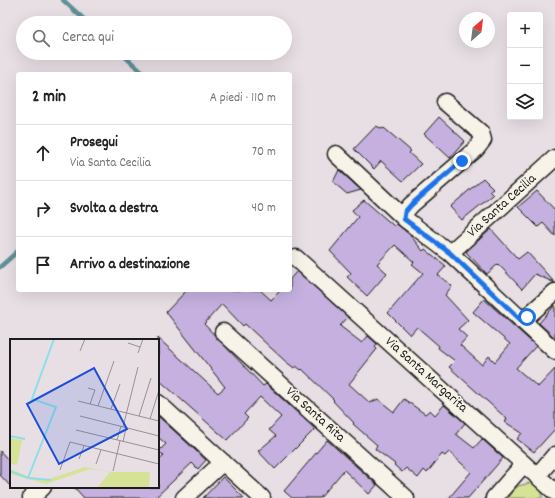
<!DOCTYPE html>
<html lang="it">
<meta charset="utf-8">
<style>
:root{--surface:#fff;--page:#f2f2f2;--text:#222;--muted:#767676;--line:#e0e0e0}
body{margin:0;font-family:Dekko,sans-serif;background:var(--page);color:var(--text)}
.controls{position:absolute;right:12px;top:12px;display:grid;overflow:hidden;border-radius:4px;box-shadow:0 4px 16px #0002}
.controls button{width:36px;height:36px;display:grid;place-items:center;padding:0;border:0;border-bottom:1px solid var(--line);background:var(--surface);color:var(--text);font:20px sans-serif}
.compass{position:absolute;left:459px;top:12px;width:36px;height:36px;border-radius:50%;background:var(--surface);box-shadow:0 4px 16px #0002;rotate:28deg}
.stop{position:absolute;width:12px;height:12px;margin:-9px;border:3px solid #1a73e8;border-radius:50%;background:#fff}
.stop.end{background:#1a73e8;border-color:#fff;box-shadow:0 1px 4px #0008}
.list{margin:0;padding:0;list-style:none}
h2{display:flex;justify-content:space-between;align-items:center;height:52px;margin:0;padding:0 16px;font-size:17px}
h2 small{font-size:13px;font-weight:400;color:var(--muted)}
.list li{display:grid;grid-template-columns:26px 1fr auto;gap:12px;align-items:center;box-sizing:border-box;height:56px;padding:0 16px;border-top:1px solid var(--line)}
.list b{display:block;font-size:15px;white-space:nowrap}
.list p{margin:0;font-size:13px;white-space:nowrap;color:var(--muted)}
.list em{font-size:13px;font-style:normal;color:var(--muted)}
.icon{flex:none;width:22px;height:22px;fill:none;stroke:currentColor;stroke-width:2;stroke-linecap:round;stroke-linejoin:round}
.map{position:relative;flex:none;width:555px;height:498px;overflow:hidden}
.search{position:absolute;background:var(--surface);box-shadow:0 4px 16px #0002;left:16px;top:16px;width:276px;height:44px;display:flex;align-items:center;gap:10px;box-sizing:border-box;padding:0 14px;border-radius:22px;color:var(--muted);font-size:15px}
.panel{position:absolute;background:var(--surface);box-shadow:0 4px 16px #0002;left:16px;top:72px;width:276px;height:220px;border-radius:4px}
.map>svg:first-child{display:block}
</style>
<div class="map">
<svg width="555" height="498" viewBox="0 0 555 498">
<rect width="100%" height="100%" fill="#e8dfe5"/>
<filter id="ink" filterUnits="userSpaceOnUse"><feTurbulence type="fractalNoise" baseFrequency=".025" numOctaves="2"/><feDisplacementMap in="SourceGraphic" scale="8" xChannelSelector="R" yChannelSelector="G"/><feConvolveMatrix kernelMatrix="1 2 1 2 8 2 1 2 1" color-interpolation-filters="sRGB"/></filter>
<g filter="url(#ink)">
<!-- green -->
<path fill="#d6e295" stroke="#797f58" d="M530,483H535L542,489V498H507L518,486Z"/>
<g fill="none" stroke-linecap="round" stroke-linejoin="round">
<!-- stream -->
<path stroke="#609097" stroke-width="4.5" d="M63,0L88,23
M121,53L144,74
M0,267L18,251"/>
</g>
<!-- building -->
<path fill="#c5b0df" stroke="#1c1c1c" d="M439,117L465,141L450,158L424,134Z
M376,126L383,129L384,128L411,151L409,153L421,164L403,181L381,161L374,169L354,149Z
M339,170L361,190L347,194L333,182Z
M483,178L493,188L489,191L493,195L462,220L450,207Z
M537,191L555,210V236L543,223L538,227L518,207Z
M364,200L394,226L396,224L398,225L410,235L423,251L425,249L446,266L438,275L452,286L445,295L468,320L458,329L467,337L460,345L482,365L489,356L495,362L510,344L473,312L484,299L536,346L516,368L538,387L555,369V429L534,452L517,439L522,433L505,422L507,419L449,367L455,361L438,348L439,346L417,327L410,335L388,313L423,273L412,264L414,262L395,245L377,264L387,273L367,296L347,277L351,273L330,251L358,217L352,210Z
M491,229L518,259L527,252L555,283L535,274L522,289L498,264L487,274L466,252Z
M297,271L348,317L340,326L362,343L368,336L377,344L375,347L377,349L349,384L370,403L378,399L394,412L404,399L425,414L430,410L435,415L444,405L465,423L456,434L474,448L482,439L503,458L468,498H449L471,472L449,452L445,456L442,454L427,473L424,470L418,478L406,468L402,472L394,465L395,464L375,449L377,445L353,424L354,423L333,401L334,400L302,369L301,370L296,366L294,368L285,361L245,324L243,326L222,304L204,324L263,386L266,384L315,429L275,469L258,451L276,436L269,430L281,417L260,397L244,414L248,418L227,440L158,379V338L218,393L225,387L166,312L187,290H260L271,300L281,290H290V279Z
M555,305V338L539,323Z
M158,416L206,460L198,469L192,463L155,498H84L74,487H158V461L164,456L159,451L166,444L158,437Z
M327,440L377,485L369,494L344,470L320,498H292L284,491Z
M0,451L11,463V487L0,475Z
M223,477L244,498H203Z"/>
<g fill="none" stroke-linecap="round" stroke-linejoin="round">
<defs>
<path id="minor" d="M336,154L405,219L450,253L555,351
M405,219V212L411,205L476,149L483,140L481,133L445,102
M450,253L555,158
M296,258L555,492
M522,321L555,292
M223,332L406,498
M158,403L262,498
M537,476L555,455
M31,498L43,487
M184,498L223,462
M494,498L524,464"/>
</defs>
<!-- minor casing -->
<use href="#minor" stroke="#1c1c1c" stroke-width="19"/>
<!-- minor -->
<use href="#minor" stroke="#f7f3e8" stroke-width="16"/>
</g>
</g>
<g fill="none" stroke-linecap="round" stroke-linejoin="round" filter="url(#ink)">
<!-- route -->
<path stroke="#1a73e8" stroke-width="5" d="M462,161L411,205L405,212L404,219L450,253L522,321L527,317"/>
</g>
<g text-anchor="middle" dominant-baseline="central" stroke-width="3" stroke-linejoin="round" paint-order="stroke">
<!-- street labels -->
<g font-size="14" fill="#1c1c1c" stroke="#f7f3e8">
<text transform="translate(502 206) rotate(-42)">Via Santa Cecilia</text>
<text transform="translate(426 375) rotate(42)">Via Santa Margarita</text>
<text transform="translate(315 415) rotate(42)">Via Santa Rita</text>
</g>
</g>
<!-- overview -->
<g transform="translate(10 339)">
<rect width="149" height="149" fill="#e8dfe5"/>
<path d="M0,99L12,101L7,126L0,125ZM75,128L101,133H140L139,149H87L100,133L80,130L36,145L0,135V130L17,137L36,141Z" fill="#d6e295"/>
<path fill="none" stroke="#8edee9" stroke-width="2" d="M0,97L15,100M0,132L18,139L41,141M18,139L46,68L22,60L44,0"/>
<path fill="none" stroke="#969195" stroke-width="1" d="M118,4L130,8M70,12L75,0M128,14L133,0M78,49L85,51L80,65M68,62L149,82M88,67L104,22M101,70L110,45M70,77L149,97M129,77L141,39M140,80L149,51M113,88L128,28M66,91L149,111M107,101L111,87M113,103L116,89M69,120L74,107M86,125L91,111M50,131L60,103L149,125M103,132L110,102"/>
<path fill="#1d4ed8" fill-opacity="0.15" stroke="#1d4ed8" stroke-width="2" d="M84,29L117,90L49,125L17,65Z"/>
<rect width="149" height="149" fill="none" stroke="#1c1c1c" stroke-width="2"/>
</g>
</svg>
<div class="controls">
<button>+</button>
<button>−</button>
<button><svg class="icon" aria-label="layers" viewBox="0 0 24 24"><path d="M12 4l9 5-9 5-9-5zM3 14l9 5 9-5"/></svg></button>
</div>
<svg class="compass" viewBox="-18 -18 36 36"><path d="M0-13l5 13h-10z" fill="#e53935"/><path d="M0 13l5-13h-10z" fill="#767676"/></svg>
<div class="stop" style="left:527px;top:317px"></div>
<div class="stop end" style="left:462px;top:161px"></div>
<div class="search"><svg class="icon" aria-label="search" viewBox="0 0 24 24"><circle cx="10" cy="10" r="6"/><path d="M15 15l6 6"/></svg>Cerca qui</div>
<section class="panel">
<h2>2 min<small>A piedi · 110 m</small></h2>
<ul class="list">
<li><svg class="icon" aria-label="ahead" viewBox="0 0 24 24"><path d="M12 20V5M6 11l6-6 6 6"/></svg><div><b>Prosegui</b><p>Via Santa Cecilia</p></div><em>70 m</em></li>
<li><svg class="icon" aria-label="right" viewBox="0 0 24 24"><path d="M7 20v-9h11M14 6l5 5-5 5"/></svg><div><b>Svolta a destra</b></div><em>40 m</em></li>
<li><svg class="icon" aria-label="arrive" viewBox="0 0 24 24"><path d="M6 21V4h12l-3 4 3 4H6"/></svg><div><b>Arrivo a destinazione</b></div></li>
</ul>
</section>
</div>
